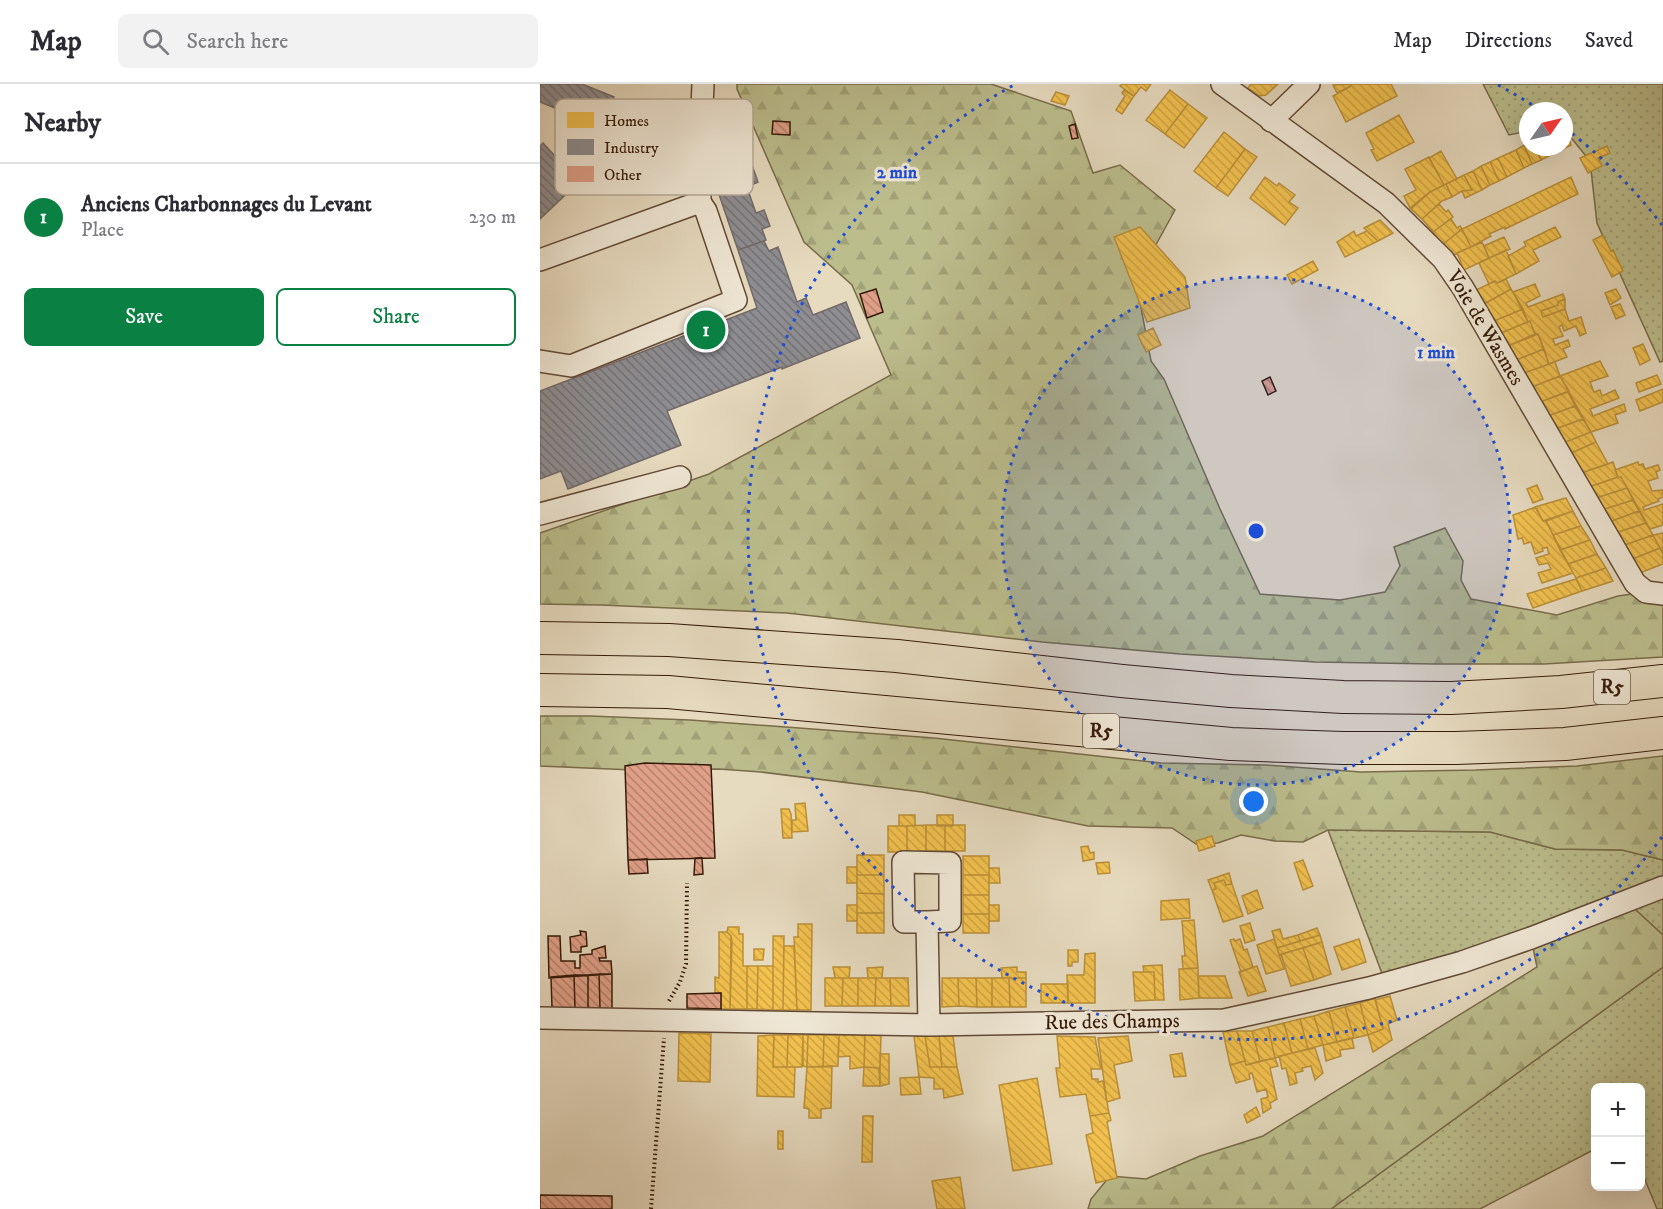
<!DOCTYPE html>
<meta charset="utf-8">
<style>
:root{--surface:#fff;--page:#f2f2f3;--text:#2b2b33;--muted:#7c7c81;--line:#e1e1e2;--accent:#0b8043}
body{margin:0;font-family:"IM FELL DW Pica",serif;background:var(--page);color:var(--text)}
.controls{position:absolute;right:18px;bottom:18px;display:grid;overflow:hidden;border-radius:9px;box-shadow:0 6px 24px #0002}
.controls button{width:54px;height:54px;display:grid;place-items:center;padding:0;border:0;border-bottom:2px solid var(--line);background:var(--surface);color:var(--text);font:30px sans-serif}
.compass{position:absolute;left:979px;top:18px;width:54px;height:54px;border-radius:50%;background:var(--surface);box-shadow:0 6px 24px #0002;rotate:56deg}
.you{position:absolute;left:714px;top:718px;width:21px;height:21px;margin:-15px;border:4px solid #fff;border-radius:50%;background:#1a73e8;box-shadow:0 0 0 9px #1a73e833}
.badge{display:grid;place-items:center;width:39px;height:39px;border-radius:50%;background:var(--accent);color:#fff;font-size:20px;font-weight:700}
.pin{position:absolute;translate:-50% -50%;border:3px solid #fff;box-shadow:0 2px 6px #0006}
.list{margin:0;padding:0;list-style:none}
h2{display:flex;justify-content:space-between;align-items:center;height:78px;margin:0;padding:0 24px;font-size:26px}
h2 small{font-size:20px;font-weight:400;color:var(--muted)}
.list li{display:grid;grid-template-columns:39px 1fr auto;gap:18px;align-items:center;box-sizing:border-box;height:108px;padding:0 24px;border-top:2px solid var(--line)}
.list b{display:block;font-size:22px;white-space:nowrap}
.list p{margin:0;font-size:20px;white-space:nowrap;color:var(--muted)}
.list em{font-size:20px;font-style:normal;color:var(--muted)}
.actions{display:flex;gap:12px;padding:18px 24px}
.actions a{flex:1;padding:14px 0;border:2px solid var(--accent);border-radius:9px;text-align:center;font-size:21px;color:var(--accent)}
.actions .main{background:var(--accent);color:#fff}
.icon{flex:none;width:33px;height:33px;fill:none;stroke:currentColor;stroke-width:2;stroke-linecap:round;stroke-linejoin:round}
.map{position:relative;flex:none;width:1123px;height:1125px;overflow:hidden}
header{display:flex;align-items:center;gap:36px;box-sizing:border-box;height:84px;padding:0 30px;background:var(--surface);border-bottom:2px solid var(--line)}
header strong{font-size:28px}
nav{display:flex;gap:33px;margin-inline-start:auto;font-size:21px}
.search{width:420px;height:54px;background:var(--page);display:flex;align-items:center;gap:15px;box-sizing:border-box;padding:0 21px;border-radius:9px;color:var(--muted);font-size:22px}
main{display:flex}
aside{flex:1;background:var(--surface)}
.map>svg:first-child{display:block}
</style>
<header>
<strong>Map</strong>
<div class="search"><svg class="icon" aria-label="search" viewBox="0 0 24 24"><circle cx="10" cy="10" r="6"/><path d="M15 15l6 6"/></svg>Search here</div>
<nav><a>Map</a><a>Directions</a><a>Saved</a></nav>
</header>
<main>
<aside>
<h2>Nearby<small></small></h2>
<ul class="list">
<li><span class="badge">1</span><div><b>Anciens Charbonnages du Levant</b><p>Place</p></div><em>230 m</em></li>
</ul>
<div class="actions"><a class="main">Save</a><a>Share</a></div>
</aside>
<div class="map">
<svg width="1123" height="1125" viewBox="0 0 1123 1125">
<defs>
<pattern id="grass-dots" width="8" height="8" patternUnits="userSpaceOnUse" patternTransform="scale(1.5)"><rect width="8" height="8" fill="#bcbd8d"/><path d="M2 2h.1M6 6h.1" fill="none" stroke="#a2a278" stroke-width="1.8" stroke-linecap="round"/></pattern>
<pattern id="forest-firs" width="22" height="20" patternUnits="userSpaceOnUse" patternTransform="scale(1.5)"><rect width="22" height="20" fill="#bcbd8d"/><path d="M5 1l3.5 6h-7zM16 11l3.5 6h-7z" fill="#a2a278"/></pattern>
<pattern id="homes-back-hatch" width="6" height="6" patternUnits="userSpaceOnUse" patternTransform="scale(1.5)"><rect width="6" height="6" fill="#f2c14e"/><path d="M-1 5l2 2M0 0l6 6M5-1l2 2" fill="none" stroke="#d0a543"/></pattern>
<pattern id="industry-back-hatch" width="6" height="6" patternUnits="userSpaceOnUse" patternTransform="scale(1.5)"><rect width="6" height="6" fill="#8d8d92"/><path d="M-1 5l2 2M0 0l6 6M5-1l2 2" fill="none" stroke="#747275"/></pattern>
<pattern id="building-back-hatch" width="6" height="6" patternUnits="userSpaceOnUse" patternTransform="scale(1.5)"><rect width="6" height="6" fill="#e0a088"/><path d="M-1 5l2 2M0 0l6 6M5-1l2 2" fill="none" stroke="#b6826d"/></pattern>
</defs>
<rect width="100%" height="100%" fill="#e6dabf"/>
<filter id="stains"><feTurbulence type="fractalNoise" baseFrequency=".00333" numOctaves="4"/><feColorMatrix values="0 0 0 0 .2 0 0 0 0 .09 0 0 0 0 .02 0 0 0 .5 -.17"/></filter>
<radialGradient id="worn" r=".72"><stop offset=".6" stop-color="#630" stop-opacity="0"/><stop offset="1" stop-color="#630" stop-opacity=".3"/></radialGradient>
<!-- grass -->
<path fill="url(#grass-dots)" stroke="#796c4a" stroke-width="1.5" d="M943,0H1123V277L1120,278L1057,139L1050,77L1024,45V27H988V47L969,51Z
M788,746L950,748L1015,765L1082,766L1123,776V851L1086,817L846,900Z
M1123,883V1125H1117L1101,1086L1100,1004H1056L1055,1065L940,1125H791Z"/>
<!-- forest -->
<path fill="url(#forest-firs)" stroke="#796c4a" stroke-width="1.5" d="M197,0H451L531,27L553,89L580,81L635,126L596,197L611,277L624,295L680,425L720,510L800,516L845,508L860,482L854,463L905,444L923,477L921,496L931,515L1017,531L1078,512L1106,508L1123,510V573L1004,580H895L775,578L640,570L502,558L247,529L61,521L0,520V449L169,390L351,291L312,201L264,158L197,5Z
M0,632H50L150,636L394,654L621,679L726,681L821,688L936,686L1037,682L1123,672V776L1082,766L1015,765L950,748L788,746L763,758L735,757L701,751L678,759L656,760L632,744L548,742L382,708L221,688L179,685L93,686L0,682Z
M1086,817L1123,851V883L791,1125H548L551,1115L570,1092L606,1095L660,1072L723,1052L997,883L991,854Z"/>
<!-- homes -->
<path fill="url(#homes-back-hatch)" stroke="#ba8f39" stroke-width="1.5" d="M582,0H611L606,7L601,3L594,12L580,2Z
M711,0H738L726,11L720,12L708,4Z
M810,0H851L857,12L806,38L793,12L811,2Z
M810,0L811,2L797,9L793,1Z
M584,6L594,12L582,30L576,26L585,12L582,9Z
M630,6L648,20L625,50L606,36Z
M516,8L529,12L525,21L511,17Z
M648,20L667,34L644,64L625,50Z
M859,31L874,58L837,77L831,66L834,65L826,49Z
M684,48L705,65L676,104L654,87Z
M1024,51L1030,57L1031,61L1009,72L1005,63H1024Z
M988,59V63H995L1001,76L992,80L984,61Z
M984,61L992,80L984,84L976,66Z
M1067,62L1070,69L1058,74L1062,82L1048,89L1040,74Z
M995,63H1005L1009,72L1001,76Z
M705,65L717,73L688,112L676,104Z
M976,66L984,84L967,93L958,74Z
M901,67L917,95L904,101L889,74Z
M889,73L904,101L890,108L870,124L864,112L876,106L865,85Z
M958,74L967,93L959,97L950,78Z
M950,78L959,97L950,101L941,82Z
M941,82L950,101L942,106L933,87Z
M933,87L942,106L925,114L922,107L932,106L924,91Z
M924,91L932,106L922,107L912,113L906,100Z
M725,93L737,102L739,99L755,111L749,118L758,124L745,141L710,114Z
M1031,93L1038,110L965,145V143L949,150L951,152L931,163L922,145Z
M906,100L912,113L902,117L882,135L871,125L890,108Z
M899,120L906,128L908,126L913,133L893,148L882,135Z
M911,135L917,144L920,142L922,145L902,161L893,148Z
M840,136L853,149L838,157L824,144Z
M600,143L645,193L650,224L607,238L574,153Z
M1015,143L1021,153L993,166L999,177L976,190L968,172L986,162L984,158Z
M922,145L931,163L911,172L902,161Z
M814,147L816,152L827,147L838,157L805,173L797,158Z
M1063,151L1071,167L1073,166L1083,187L1072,193L1053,156Z
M964,153L970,165L949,174L944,162Z
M942,158L949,174L924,186L917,169Z
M966,166L976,190L957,199L955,197L949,200L939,179Z
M773,177L778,186L752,200L747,191Z
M966,195L971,205L944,220L936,206L955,197L957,199Z
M995,200L1000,212L986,219L988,223L1023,210L1025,215L1018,218V221L1001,227L1003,233L1025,225L1029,237L1041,233L1046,249L1040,252L1036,242L1024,247L1022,241L1019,243L1023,252L1013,255L1015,261L1028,256L1030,262L1023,265L1027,273L1009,280L998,250H995L990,237L988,238L973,208Z
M971,205L983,225L954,237L944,220Z
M1076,205L1081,214L1070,221L1065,209Z
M1025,215V225L1003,233L1001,227L1018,221V218Z
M1080,220L1085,231L1076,235L1071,223Z
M983,225L988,238L961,249L954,237Z
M990,237L995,250L968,262L961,249Z
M613,244L621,261L606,268L598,251Z
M998,250L1004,265L976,276L968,262Z
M1103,260L1110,276L1100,281L1093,264Z
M1004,265L1009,280L984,289L976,276Z
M1060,277L1068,292L1050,298L1054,308L1060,306L1062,312L1075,306L1079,314L1050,325L1053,332L1084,320L1086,327L1075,331L1078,339L1051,348L1020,292Z
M1015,278L1020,292L992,303L984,289Z
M1117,291L1121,300L1099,308L1096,299Z
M1020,292L1029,307L1000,318L992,303Z
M1123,305V318L1100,327L1096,316Z
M1028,308L1035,322L1008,332L1000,318Z
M1035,322L1043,335L1015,345L1008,332Z
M1043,335L1051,348L1023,359L1015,345Z
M1051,348L1056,358L1029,370L1023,359Z
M1056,358L1068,380L1041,389L1029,370Z
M1073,378L1078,393L1049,403L1041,389Z
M1098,378L1099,381L1103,380L1105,385L1118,381L1120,386L1116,388L1118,394L1108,397L1112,407L1123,406V413L1118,415L1119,417L1103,423L1104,426L1123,420V441L1110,445L1081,393H1078L1075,386Z
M1078,393H1081L1087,404L1056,414L1049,403Z
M997,401L1003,415L993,419L987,405Z
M1087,404L1093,416L1062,426L1056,414Z
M1026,414L1033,427L1003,437L995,423Z
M1093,416L1099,427L1069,438L1062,426Z
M996,423L1003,437H1006L1033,489L1002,499L998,489L1011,485L1008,479L999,481L996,474L1009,470L1007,463L1002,465L1003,467L995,470L991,458L984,460L982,454L978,455L973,431Z
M1033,427L1041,442L1013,451L1006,437Z
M1099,427L1106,439L1075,449L1069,438Z
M1106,439L1113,451L1082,462L1075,449Z
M1041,442L1050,456L1020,466L1013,451Z
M1123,449V470L1113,451Z
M1113,451L1120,464L1090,476L1082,462Z
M1050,456L1057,470L1028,480L1020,466Z
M1120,464L1123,470V480L1097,490L1090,476Z
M1057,470L1066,484L1036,494L1028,480Z
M1066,484L1073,497L1042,507L1036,494Z
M1036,495L1042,507L993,524L987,510Z
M265,719L268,747L252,748V736H256L255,720Z
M241,725H249L251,730L252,754H243Z
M359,731H375V742H359Z
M397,731H413V742H397Z
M386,741H405V767H386Z
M386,741V767L367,768V742Z
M405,741H425V767H405Z
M348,742H367V768H348Z
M672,752L675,762L659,767L656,757Z
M548,762L550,769L554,768V775L543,777L541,763Z
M317,771H344V791H317Z
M423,772H449V791H423Z
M763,776L773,802L763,806L754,779Z
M569,778L570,789L558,790L556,779Z
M307,783H317V799H307Z
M449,784H459L460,799H449Z
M689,789L692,800L686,801L684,796L674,799L676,805L672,806L668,796Z
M317,791H344V810L317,809Z
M423,791H449V811H423Z
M684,796L686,801L692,800L703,832L683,838L672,806L676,805L674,799Z
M717,806L723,824L708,830L702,812Z
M317,809L344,810V829H317Z
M423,811H449V830H423Z
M649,815L650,834L621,836V817Z
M307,821H317V837H307Z
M449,821H459V837H449Z
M317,829H344V849H317Z
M423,830H449V849H423Z
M654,836L658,884L643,885L642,872H645L642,837Z
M710,839L715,856L705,859L700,842Z
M258,840H272L271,926H257L254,853H258Z
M188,843H199V850H203V882H207V925H190L192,858L191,852L187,848Z
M777,844L780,851L760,857L758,851Z
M740,845L743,855L758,851L760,857L737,864L732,847Z
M179,848H187L191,852L190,925H181V909H175V893L179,894Z
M780,851L782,858L739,871L737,864Z
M233,852H244L243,926H233Z
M694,855L695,857L700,855L704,866L707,865L713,883L701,888L690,856Z
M734,855L744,885L726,890L717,861Z
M819,855L826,878L802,886L794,863Z
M782,858L791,890L774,896L763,864Z
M244,862H254L257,926H243Z
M763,864L774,896L751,902L741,870Z
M214,865H224L223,876H214Z
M528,866H538V878H532V882H528Z
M555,869V919H528L527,891H544L545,870Z
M622,881L624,916H615L614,888H604L603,882Z
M207,882H218L217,925H207Z
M218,882H233V926L217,925Z
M717,882L726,907L708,912L699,888Z
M293,883H310L309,894H295Z
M343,883L342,894H328L327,884Z
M477,883V888H486V894H462L461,884Z
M658,884L659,914L640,916L639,885Z
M593,888H614L615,916L595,917Z
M658,892H685L692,914H659Z
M285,894H303L302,922H285Z
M303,894H318V922H302Z
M318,894H336L335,922H318Z
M336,894H350L351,922H335Z
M350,894H368L369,922H351Z
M402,894H418L419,922L402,923Z
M418,894H436L437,923L419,922Z
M436,894H452V923H437Z
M452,894H469L470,923H452Z
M469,894H486V923H470Z
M501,900H528V919H501Z
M850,912L857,936L848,940L852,956L833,968L828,951L843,945L835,916Z
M835,914L843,945L828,951L820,919Z
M820,919L828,951L814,954L805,923Z
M805,923L814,954L797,958L789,927Z
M789,927L797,958L783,961L774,932Z
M774,932L783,961L768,965L760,935Z
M760,935L768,965L752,969L744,939Z
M744,939L752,969L735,974L728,943Z
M728,943L735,974L720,977L712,947Z
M697,947H712L720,977L706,981Z
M697,947L705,977L690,981L683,948Z
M139,949L171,950L170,998L138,997Z
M234,951H248L247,983H233Z
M234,951L233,983H255L254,1013L217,1012L218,952Z
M248,951H263L262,983H247Z
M263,951H268L267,983L263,982Z
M268,951H284L283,983H267Z
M284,951H299L298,982L283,983Z
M299,951H325L324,983L310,985V972L298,973Z
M325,951H341L340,984L324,983Z
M374,952H385L390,983H417L423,1010L404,1014L403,1005H394V994L379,993Z
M385,952H399L402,983H390Z
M399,952H413L417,983H402Z
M517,952L555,953L561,985H551L552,995H558V998L563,997L569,1029L550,1032L546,1010L520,1013L516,984H520Z
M588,952L592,977L574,981L580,1014L567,1018L558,954Z
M812,954L814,964L800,966L801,972L786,977L783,961Z
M775,964L783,989L775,996L771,982L762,984L763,987L755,989L757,999L750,1001L746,984L742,985L739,972Z
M642,969L646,992L634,993L630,971Z
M340,970H349V1000L340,1002Z
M735,974L738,982L730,984L737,1015L730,1019L731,1024L723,1029L721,1015L728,1013L726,1005L717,1008L712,989L709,990L710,995L696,999L690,981L705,977L706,981Z
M292,982L291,1024L281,1025V1034H269V1025L264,1024L267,983Z
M324,983L339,984L340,1002H323Z
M379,993L381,1010L361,1011L360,994Z
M497,994L512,1080L473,1087L459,1001Z
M716,1023L720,1032L707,1039L704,1031Z
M569,1029L571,1036L567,1038L577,1094L556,1099L546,1051L553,1049L550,1032Z
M323,1032H333L332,1078H322Z
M238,1047H243V1065H238Z
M420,1093L425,1125H397L392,1097Z"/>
<!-- industry -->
<path fill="url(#industry-back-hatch)" stroke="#736a69" stroke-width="1.5" d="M0,0H42L74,13L61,43L0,18Z
M3,59L39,98L0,135V62Z
M211,78L218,98L207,103L201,82Z
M199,81L216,129L224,126L230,142L222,145L226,156L198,166L172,90Z
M224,157L229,167L238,163L257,218L266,214L273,231L306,218L320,254L242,285V283L127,327L141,361L28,405L21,387L0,395V307L217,224L198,166Z"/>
<!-- building -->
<path fill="url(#building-back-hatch)" stroke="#361a08" stroke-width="1.5" d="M233,37L250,38V51L232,50Z
M535,40L538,54L532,55L529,42Z
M336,205L343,228L327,234L320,210Z
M730,293L736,307L728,311L722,297Z
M105,679L171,681L175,774L88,776L85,682Z
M155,774H162L163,790L154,791Z
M107,775L108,789L89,790L88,776Z
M40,847L46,848L47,862L41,863V868H31L30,853L41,851Z
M8,852H20L21,877H35V884H40V871L52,870V866L65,862L66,874H59L60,877H71L72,890L9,894Z
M59,890H72V925L60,924Z
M59,890L60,924H48V891Z
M34,891H48V924H35Z
M34,891L35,924H12L11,893Z
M181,909V925L147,924V910Z
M0,1111L72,1112V1125H0Z"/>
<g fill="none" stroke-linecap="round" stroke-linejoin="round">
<defs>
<path id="minor" d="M682,0L846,119L903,175L923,204L1095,499L1106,508L1123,510
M731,37L769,0
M0,176L160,118V72L163,0
M0,277L31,282L196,216L166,127L160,118
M0,430L140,393
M387,838H364L363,778L410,779V837L387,838L389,941
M0,934L389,941L684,936L829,904L922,878L991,854L1123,803"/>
<path id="highway" d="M0,554L129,556L357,572L582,597L691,607L803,613L911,614L1021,608L1123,597
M0,606L128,608L691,660L803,664H916L1025,660L1123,649"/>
</defs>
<!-- minor casing -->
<use href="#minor" stroke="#624a36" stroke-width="24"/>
<!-- highway casing -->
<use href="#highway" stroke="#361a08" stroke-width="34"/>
<!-- path -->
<path stroke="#361a08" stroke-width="4" stroke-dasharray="1.5 3" stroke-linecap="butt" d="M129,917L140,898L146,880L147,799
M111,1125L124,954"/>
<!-- minor -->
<use href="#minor" stroke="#efe7d5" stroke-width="21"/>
<!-- highway -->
<use href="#highway" stroke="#e6dabf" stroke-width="32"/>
</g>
<!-- distance rings -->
<circle cx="716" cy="447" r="254" fill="#1d4ed8" fill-opacity=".12"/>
<g fill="none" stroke="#1d4ed8" stroke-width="3" stroke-dasharray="3 6">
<circle cx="716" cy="447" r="254"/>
<path d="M1122 753A508 508 0 1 1 474 1M958 1A508 508 0 0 1 1000 26M1025 44A508 508 0 0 1 1122 141"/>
</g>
<g text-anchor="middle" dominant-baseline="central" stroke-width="6" stroke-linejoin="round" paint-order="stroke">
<!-- shield labels -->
<g fill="#efe7d5" stroke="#6e5846" stroke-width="1.5">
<rect x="1054" y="586" width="36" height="34" rx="4.5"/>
<rect x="543" y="630" width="36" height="34" rx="4.5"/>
</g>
<g font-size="20" font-weight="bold" fill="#361a08">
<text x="1072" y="603">R5</text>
<text x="561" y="647">R5</text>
</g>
<!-- street labels -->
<g font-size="21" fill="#361a08" stroke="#efe7d5">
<text transform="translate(945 244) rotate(59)">Voie de Wasmes</text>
<text transform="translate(572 938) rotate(-1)">Rue des Champs</text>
</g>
</g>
<!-- legend -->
<rect x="15" y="15" width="198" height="96" rx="9" fill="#efe7d5" stroke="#b8aa98" stroke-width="1.5"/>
<rect x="27" y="28" width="27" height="16" fill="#f2c14e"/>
<rect x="27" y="55" width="27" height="16" fill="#8d8d92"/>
<rect x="27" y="82" width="27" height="16" fill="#e0a088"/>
<g font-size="16" fill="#361a08">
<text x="64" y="42">Homes</text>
<text x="64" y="69">Industry</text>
<text x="64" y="96">Other</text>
</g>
<circle cx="716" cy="447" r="9" fill="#1d4ed8" stroke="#efe7d5" stroke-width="3"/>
<g font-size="18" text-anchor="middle" font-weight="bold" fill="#1d4ed8" stroke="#efe7d5" stroke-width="6" stroke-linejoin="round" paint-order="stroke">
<text x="357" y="94">2 min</text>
<text x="896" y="274">1 min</text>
</g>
<rect width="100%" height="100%" filter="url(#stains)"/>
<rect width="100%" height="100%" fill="url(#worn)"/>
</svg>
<div class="controls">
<button>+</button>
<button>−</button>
</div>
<svg class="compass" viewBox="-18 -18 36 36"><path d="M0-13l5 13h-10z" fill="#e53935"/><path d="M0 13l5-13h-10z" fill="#7c7c81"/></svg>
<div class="you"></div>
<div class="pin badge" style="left:166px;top:246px">1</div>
</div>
</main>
